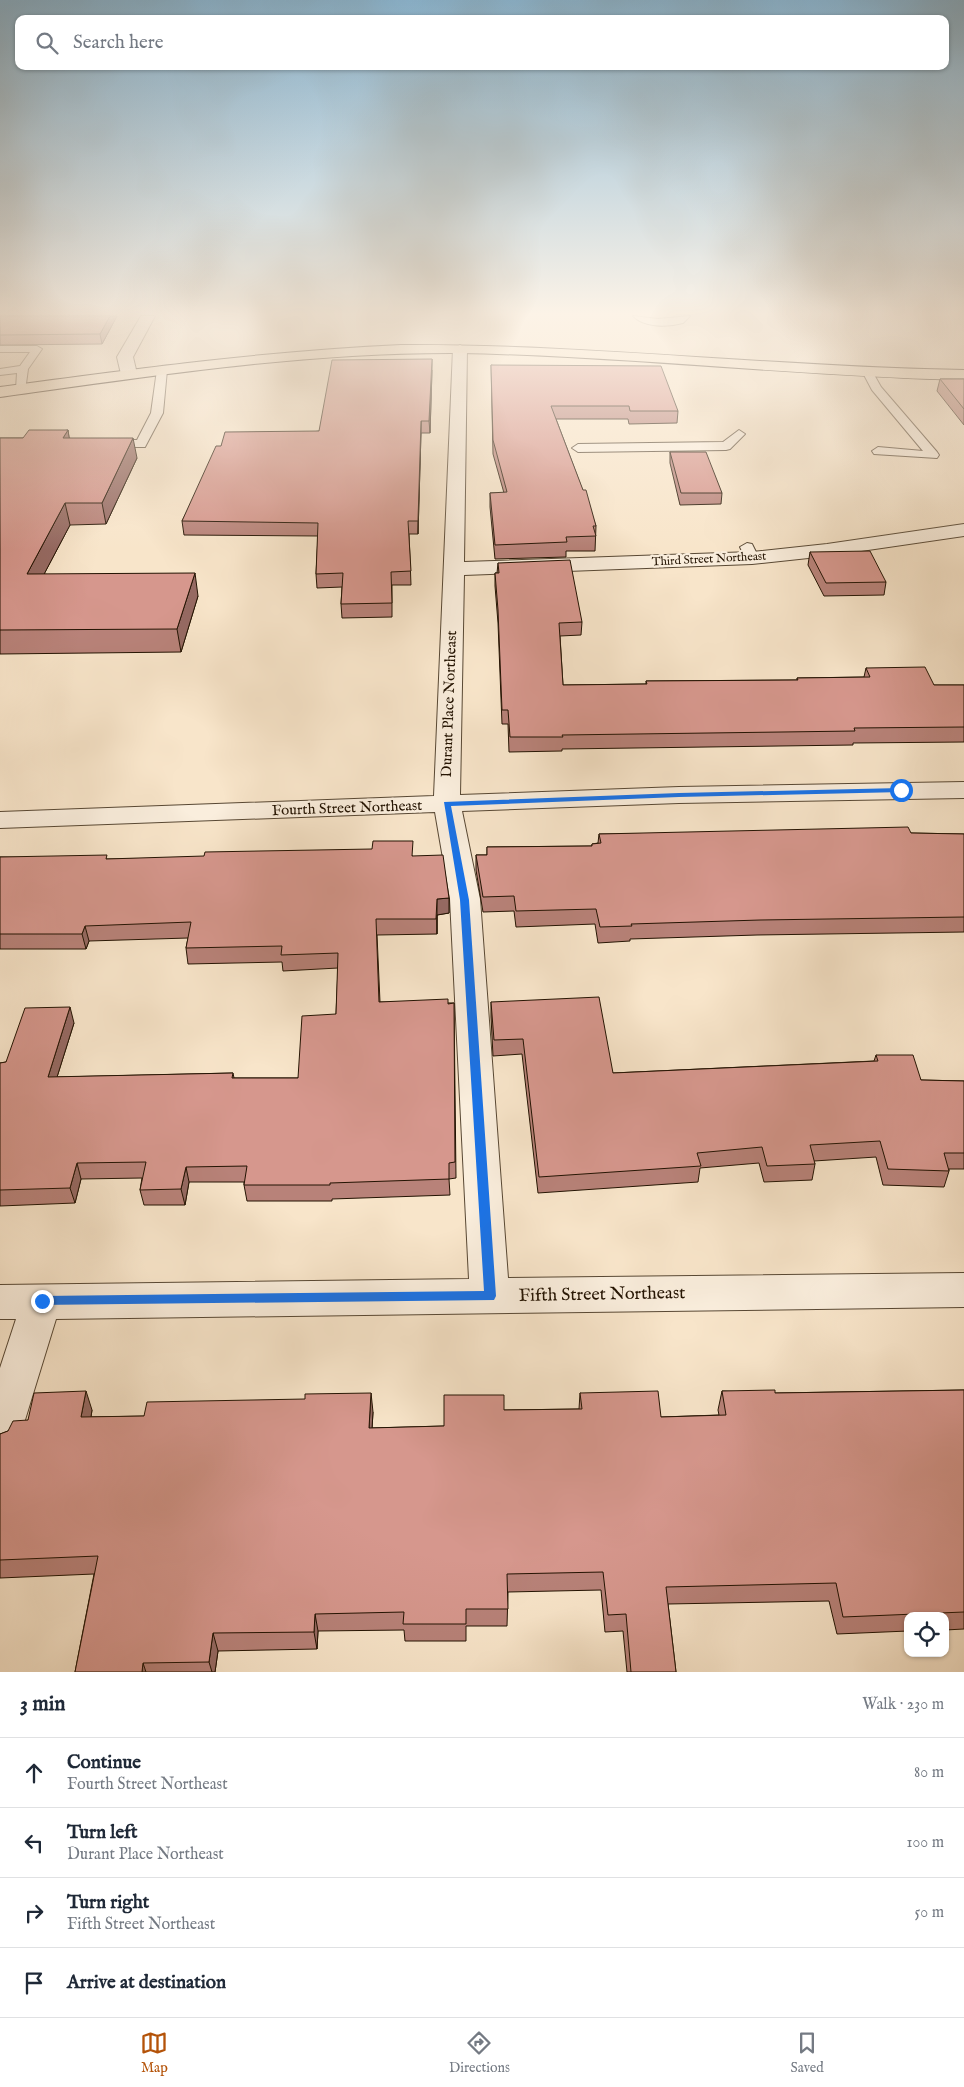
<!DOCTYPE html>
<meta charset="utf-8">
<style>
:root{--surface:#fff;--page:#f2f2f3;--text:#1f2937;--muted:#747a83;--line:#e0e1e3;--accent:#b45309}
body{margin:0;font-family:"IM FELL English",serif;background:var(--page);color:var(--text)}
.controls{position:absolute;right:15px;bottom:15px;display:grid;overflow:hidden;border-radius:10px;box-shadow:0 1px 4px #0004}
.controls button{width:45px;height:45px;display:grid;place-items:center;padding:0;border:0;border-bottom:1px solid var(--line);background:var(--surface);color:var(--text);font:25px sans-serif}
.stop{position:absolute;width:15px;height:15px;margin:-11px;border:4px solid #1a73e8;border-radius:50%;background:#fff}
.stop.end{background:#1a73e8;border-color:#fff;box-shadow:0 1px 5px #0008}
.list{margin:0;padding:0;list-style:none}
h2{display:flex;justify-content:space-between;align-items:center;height:65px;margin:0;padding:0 20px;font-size:21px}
h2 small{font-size:16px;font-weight:400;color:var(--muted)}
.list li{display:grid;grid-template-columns:32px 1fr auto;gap:15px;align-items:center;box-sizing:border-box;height:70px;padding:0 20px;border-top:1px solid var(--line)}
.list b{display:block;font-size:19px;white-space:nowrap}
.list p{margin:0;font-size:16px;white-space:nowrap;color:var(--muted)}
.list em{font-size:16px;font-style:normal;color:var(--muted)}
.icon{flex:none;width:28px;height:28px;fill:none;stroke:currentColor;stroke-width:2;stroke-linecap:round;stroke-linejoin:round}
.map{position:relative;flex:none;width:964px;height:1672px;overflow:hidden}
.search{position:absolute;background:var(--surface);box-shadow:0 1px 4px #0004;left:15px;right:15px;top:15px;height:55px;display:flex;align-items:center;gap:12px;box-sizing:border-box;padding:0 18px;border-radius:10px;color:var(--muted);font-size:19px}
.sheet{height:345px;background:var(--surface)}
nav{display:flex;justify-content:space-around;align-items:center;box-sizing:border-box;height:70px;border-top:1px solid var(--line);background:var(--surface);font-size:14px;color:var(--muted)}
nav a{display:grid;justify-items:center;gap:2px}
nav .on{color:var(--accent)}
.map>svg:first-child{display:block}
</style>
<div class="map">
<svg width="964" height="1672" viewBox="0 0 964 1672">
<rect width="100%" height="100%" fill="#f8e5ca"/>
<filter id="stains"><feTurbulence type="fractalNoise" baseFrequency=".004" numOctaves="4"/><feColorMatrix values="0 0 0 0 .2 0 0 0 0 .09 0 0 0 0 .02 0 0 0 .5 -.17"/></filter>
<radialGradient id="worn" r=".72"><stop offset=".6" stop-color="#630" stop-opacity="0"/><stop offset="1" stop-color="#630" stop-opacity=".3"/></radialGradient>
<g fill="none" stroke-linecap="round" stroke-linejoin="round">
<defs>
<path id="service" d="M633,316L658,319L690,316L683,323C668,327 645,328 633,316Z
M0,346H37L42,349L28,369L25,391H17L16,389L17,373L0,375V369L20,366L30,352H0Z
M162,367L167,370L163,413L145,447H104L102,444L108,440H137L151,413L157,370Z
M868,370L872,371L881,387L937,452L939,455L937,458L874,454L872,451L878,447L923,451L872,390L863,373Z
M739,430L745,434L730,449L726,450L578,452L572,448L578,444L723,442Z
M747,543L752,544L759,558L757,561H747L740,547Z"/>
<path id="minor" d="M141,316H155L133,357L137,374L129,379L121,374L117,357Z
M460,345L467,349L464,562L752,552L827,544L964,524V536L827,556L752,564L464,575L460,795L679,787L964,782V798L679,803L462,811L480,899L508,1278L964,1273V1307L56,1319L21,1433L15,1448L0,1454V1368L16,1319H0V1285L469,1279L450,899L435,812L0,828V812L434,796L453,349Z"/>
<path id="trunk" d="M401,345C589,344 776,367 964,370V380C795,376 628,356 459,353C305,352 152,376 0,397V387C134,369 267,351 401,345Z"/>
</defs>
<!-- service casing -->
<use href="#service" stroke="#584834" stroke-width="2"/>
<!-- minor casing -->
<use href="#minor" stroke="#584834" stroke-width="2"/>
<!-- trunk casing -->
<use href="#trunk" stroke="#231302" stroke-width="2"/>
<!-- service -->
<use href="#service" fill="#faeedd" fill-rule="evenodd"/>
<!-- minor -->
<use href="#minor" fill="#faeedd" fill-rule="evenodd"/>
<!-- trunk -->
<use href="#trunk" fill="#f8e5ca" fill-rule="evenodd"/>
</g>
<!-- wall -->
<path fill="#b88279" stroke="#231302" d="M0,316H117L102,344L0,345Z
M491,365L678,411L677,423L629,424L628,419H556L596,526L595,551H566V557L495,559L490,507V493H504L493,454Z
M432,370L430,433H421L418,534H409L411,585H392V617L342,618L341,604L342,587L317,588L316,574L318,536L184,535L182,521L221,446L319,431Z
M940,379H964V425L937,391Z
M68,430L69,438L137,458L106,524L70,525L44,574L198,596L181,652L0,654V438H23Z
M670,452L722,493L721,504L680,505L670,463Z
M810,552L886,582L884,595L824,596L808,565Z
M498,563L582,622L581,635L560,636L563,685L646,684V681L797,680V678L864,677L866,668L934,685H964V742L853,743V745L562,749V751L509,752L508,724H502L498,623L495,586V573H497Z
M911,833L964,834V932L757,935L630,939V941L598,943L595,924L516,927L514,911L483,912L476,870V855H487V847L592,846V844L598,843L599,834Z
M413,856L449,898V913L437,915V934L377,935L380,1002L454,1003L456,1178L449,1179L450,1195L332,1199V1201H247L244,1185V1182H189L185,1205H144L140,1190L142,1178L81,1179L75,1203L0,1206V1063L6,1062L74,1023L57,1077L233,1073L234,1078H298L336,1014L338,968L283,971L282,962L188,964L186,948L188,938L89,941L86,949H0V857L108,859Z
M491,1002L613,1073L874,1061L876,1055L921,1080L964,1081V1169H949V1171L944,1187L883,1185L876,1157L814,1161L815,1164L812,1180L764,1182L759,1163L700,1168L698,1182L538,1193L522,1054L493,1056L491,1017Z
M964,1390V1629L945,1630V1616H908V1631L837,1634L829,1601L668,1604L676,1672H627L623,1631L605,1632L601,1590L508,1592L507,1626H466V1641H405L404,1630L318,1631L317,1649L218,1651L215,1672H75L94,1574L0,1578V1434L8,1431L28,1420L92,1410L91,1417L373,1412L372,1428L444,1426L504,1410L579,1409L580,1393L661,1417L719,1415L718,1410L722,1391L775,1393Z"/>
<!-- shaded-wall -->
<path fill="#966a63" stroke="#231302" d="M110,316H117L102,344L100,334Z
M432,359V370L430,433L429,421Z
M421,421V433L418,534V521Z
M68,430L71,450L63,438Z
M133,438L137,458L106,524L102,503Z
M65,503L70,525L32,597L27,574Z
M195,573L198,596L181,652L177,629Z
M449,898V913L437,915V934V899Z
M85,926L89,941L86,949L82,934Z
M70,1007L74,1023L52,1093L48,1077Z
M77,1163L81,1179L75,1203L70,1188Z
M186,1167L189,1182L185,1205L181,1189Z
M86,1391L92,1410L88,1436L81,1417Z
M371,1393L373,1412L371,1446L369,1428Z
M315,1614L318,1631L317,1649L314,1632Z
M213,1633L218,1651L215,1672H212L209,1662Z
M143,1663L146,1672H142Z"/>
<!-- building -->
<path fill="#d6978d" stroke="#231302" d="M0,316H110L100,334L0,335Z
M432,359L429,421H421L418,521H408L411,571L391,572L392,603L341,604L343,573L316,574L318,523L182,521L216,446H221L225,432L319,431L332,360Z
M491,365L661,366L678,411H630L629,406H551L583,490H586L596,526H593L596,536L566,537L567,542L495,545L490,493L507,492L493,440Z
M940,379H964V409Z
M29,430H68L63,438H133L102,503H65L27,574L195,573L177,629L0,630V438H23Z
M670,452H706L722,493H681Z
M870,551L886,582L826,583L810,552Z
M570,560L582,622L559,623L563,685L647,684L646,681L798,680L797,678L870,677L866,668L925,667L934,685H964V727L854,728L855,731L562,735L563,737H510L508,710H502L498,610L495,573H499L498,563Z
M908,827L911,833L964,834V917L760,920L631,924L632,926L600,927L596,909L516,911L514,896L483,897L476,855H487V847L592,846V844L601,843L599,834Z
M373,841H413L412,856L443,855L449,898L437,899L436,919H376L379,1002L448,999V1004L454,1003L455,1162L449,1163V1179L330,1183V1185H244L247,1166L186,1167L181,1189L140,1190L146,1162L77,1163L70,1188L0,1190V1063L6,1062L25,1008L70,1007L48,1077L233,1073L232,1078H298L302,1016L336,1014L338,953L281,955L282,946L186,948L191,922L85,926L82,934H0V857L107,855L106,859L204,856L205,852L372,849Z
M599,997L613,1073L878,1061L876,1055H913L921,1080L964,1081V1153H944L949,1171L888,1169L880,1141L810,1145L815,1164L767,1166L762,1147L697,1153L701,1166L539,1177L523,1039L494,1040L491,1002Z
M775,1390V1393L964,1390V1612L843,1617L836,1583L666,1587L676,1672H631L626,1614L608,1615L603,1572L507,1574L508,1609H466V1624H403L404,1612L315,1614L314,1632L213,1633L209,1662L143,1663L142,1672H75L98,1556L0,1560V1434L8,1431L13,1421L28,1420L34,1393L86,1391L81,1417L144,1416L147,1402L305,1399V1394L371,1393L369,1428L444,1426V1395H504V1410L582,1409L580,1393L658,1391L661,1417L726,1415L722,1391Z"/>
<!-- sky -->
<linearGradient id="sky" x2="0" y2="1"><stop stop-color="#8ab8d6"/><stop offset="0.57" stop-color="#fcf3e7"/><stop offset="1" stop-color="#fcf3e7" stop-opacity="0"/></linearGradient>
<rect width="964" height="550" fill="url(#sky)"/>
<!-- route -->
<path fill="#1a73e8" d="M901,788L903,789V792L679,797L451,806L469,900L496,1296L494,1300L38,1305L36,1301L42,1296L484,1291L460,900L444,802L679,793Z"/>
<g text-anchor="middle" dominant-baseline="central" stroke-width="4.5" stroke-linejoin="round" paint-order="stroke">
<!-- far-street labels -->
<g font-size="12" fill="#231302" stroke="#faeedd">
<text transform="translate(709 559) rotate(-3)">Third Street Northeast</text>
</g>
<!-- street labels -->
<g font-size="15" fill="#231302" stroke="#faeedd">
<text transform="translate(449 704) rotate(-88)">Durant Place Northeast</text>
<text transform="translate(347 808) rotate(-2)">Fourth Street Northeast</text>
</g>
<!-- near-street labels -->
<g font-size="18" fill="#231302" stroke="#faeedd">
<text transform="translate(602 1295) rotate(-1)">Fifth Street Northeast</text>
</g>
</g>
<rect width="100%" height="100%" filter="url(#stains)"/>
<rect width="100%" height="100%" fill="url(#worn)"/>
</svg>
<div class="controls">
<button><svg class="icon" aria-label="locate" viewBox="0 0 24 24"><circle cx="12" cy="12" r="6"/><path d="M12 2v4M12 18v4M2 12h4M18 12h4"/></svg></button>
</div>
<div class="stop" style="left:901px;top:790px"></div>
<div class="stop end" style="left:42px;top:1301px"></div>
<div class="search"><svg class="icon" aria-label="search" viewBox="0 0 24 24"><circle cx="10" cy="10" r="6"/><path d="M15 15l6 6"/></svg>Search here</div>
</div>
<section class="sheet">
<h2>3 min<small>Walk · 230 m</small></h2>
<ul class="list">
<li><svg class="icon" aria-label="ahead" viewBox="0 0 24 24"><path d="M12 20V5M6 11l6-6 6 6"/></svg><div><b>Continue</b><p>Fourth Street Northeast</p></div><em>80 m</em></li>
<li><svg class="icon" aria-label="left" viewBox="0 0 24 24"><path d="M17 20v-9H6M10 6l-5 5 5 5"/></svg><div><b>Turn left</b><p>Durant Place Northeast</p></div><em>100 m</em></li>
<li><svg class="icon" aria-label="right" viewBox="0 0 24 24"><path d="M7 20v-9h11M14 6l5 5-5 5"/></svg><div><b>Turn right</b><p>Fifth Street Northeast</p></div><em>50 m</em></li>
<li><svg class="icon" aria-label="arrive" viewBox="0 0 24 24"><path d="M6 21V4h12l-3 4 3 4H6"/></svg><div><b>Arrive at destination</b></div></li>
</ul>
</section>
<nav>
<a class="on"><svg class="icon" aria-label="map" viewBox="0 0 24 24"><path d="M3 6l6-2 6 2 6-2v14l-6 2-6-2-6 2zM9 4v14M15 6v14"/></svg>Map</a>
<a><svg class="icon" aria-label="directions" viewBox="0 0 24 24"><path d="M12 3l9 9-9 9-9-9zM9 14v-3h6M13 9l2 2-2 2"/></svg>Directions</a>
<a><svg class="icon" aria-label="saved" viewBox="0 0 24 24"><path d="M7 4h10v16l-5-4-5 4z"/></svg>Saved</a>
</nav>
